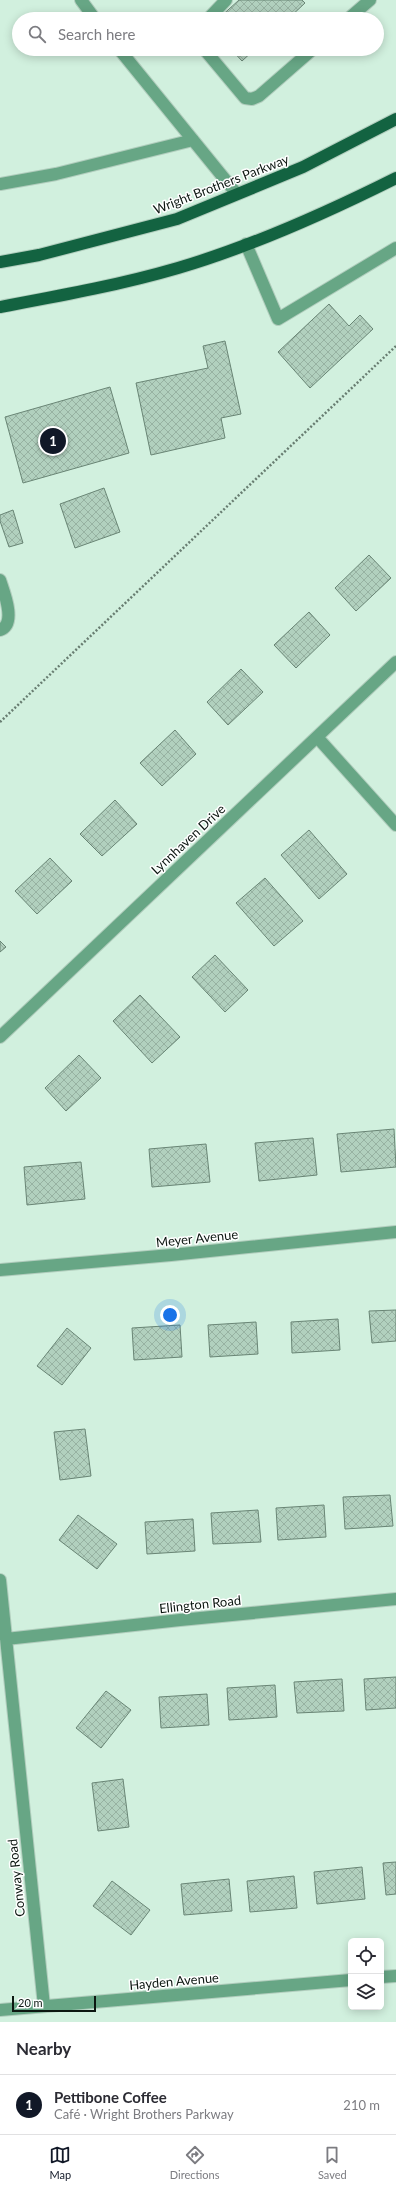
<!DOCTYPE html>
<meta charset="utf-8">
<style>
:root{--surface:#fff;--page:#f2f2f3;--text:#2b2b33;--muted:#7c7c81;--line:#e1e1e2;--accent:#111827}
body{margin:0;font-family:Lato,sans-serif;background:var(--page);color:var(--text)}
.controls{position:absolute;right:12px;bottom:12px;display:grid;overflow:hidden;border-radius:6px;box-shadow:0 2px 10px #0003}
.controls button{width:36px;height:36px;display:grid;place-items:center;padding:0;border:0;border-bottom:1px solid var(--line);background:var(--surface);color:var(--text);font:20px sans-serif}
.scale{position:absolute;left:12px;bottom:10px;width:84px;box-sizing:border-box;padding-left:4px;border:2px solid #0c1711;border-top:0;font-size:11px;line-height:14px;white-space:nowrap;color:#0c1711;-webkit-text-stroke:3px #fff;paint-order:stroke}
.you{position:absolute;left:170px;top:1315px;width:14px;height:14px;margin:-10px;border:3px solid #fff;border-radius:50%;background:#1a73e8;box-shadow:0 0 0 6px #1a73e833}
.badge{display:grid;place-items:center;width:26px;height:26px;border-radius:50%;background:var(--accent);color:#fff;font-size:13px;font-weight:700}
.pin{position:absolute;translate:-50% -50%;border:2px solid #fff;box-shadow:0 1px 4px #0006}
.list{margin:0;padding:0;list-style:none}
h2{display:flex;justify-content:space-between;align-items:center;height:52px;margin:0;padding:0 16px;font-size:17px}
h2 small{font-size:13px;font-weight:400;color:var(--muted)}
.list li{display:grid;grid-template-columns:26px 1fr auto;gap:12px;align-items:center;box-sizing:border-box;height:60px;padding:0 16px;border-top:1px solid var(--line)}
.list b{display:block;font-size:15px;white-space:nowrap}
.list p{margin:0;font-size:13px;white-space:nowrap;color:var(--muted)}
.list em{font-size:13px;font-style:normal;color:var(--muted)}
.icon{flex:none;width:22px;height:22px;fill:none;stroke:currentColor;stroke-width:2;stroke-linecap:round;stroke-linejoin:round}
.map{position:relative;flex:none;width:396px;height:2022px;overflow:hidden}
.search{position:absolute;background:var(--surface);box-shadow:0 2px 10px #0003;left:12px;right:12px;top:12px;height:44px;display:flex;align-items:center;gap:10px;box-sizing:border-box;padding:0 14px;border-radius:22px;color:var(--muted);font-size:15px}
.sheet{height:112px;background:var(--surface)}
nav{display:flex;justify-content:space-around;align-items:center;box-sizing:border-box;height:56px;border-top:1px solid var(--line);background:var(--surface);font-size:11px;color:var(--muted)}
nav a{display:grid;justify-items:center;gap:2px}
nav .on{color:var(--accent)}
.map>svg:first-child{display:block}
</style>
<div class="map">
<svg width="396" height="2022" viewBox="0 0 396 2022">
<defs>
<pattern id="building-cross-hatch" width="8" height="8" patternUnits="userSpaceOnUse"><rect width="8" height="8" fill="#b1d0be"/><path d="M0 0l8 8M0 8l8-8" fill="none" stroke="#97b2a2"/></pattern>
</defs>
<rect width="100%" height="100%" fill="#d1f0de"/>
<!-- building -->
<path fill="url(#building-cross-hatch)" stroke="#698575" d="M239,0H302L305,3L288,19H218Z
M231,49H255L242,61Z
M329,304L349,326L360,315L373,329L310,388L278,352Z
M225,341L241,414L221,418L225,438L151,455L136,383L208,368L203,346Z
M110,387L129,453L23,483L5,417Z
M104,488L120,532L75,548L60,504Z
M13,510L23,543L9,547L0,521V515Z
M369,555L391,578L356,611L335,588Z
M309,612L330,635L296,668L274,645Z
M241,669L263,692L228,725L207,702Z
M175,730L196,754L162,786L140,763Z
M115,800L137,824L102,856L80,834Z
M309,830L347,874L319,899L281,855Z
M50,858L72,881L37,914L15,891Z
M265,878L303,921L274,946L236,903Z
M0,941L6,947L0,952Z
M215,955L248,990L225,1012L192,977Z
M140,995L180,1037L152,1063L113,1021Z
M79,1055L101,1078L66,1111L45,1088Z
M394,1129L396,1167L341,1172L337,1134Z
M313,1138L317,1175L259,1181L255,1143Z
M206,1144L210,1182L152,1187L149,1149Z
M81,1162L85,1199L27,1205L24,1167Z
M396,1310V1341L372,1343L369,1311Z
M338,1319L340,1350L292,1353L291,1322Z
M256,1322L258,1354L210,1357L208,1325Z
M180,1325L182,1357L134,1360L132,1328Z
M67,1328L91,1348L62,1385L37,1366Z
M85,1429L91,1476L60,1480L54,1432Z
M390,1495L393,1526L345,1529L343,1497Z
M324,1505L326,1537L278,1540L276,1508Z
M258,1510L261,1542L213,1544L211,1513Z
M78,1515L117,1544L97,1569L59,1540Z
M193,1519L195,1551L147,1554L145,1522Z
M396,1677V1708L366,1710L364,1679Z
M342,1679L344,1711L297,1713L294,1682Z
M275,1685L277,1717L229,1720L227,1688Z
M106,1691L131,1710L101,1748L76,1728Z
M207,1694L209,1725L161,1728L159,1697Z
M123,1779L129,1827L98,1831L92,1783Z
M396,1862V1894L386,1895L383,1863Z
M362,1867L365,1899L317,1904L314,1872Z
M294,1876L297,1908L250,1912L247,1881Z
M229,1879L232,1911L184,1915L181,1884Z
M112,1881L150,1910L131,1935L93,1906Z"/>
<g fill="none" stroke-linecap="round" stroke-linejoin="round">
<defs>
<path id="minor" d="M81,0L95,19
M208,19L226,0
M348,19L370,0
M119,49L236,193
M204,49L245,98L252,99L259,96L313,49
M0,184L56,174L193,140
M246,244L278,319L396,248
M0,580C4,592 17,624 0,630
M317,737L396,825
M0,1037L396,662
M0,1270L171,1255L396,1232
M0,1580L44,2006
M6,1639L180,1620L396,1599
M381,1977L396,1976
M0,2010L351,1980"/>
<path id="major" d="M0,262L39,255L177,219L303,167L396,119
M0,307C59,296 120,285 178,268C253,246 326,213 396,178"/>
</defs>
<!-- minor casing -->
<use href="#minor" stroke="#b1cdbd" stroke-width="14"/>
<!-- major casing -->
<use href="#major" stroke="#b1cdbd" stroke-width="14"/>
<!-- path -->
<path stroke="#687d71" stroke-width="2.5" stroke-dasharray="2 2" stroke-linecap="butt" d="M0,722L396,346"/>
<!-- minor -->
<use href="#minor" stroke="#67a685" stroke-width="12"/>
<!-- major -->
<use href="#major" stroke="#136341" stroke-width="12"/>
</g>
<g text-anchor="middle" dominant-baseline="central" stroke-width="3" stroke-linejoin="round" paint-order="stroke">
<!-- street labels -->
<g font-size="13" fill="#0c1711" stroke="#fff">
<text transform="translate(221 184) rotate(-21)">Wright Brothers Parkway</text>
<text transform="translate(188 839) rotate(-43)">Lynnhaven Drive</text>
<text transform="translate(197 1238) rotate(-6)">Meyer Avenue</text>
<text transform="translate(200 1604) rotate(-6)">Ellington Road</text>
<text transform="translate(16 1878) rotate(-96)">Conway Road</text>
<text transform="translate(174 1981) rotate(-5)">Hayden Avenue</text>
</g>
</g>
</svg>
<div class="controls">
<button><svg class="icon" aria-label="locate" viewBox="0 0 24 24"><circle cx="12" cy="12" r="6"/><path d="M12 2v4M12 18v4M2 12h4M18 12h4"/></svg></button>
<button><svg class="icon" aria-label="layers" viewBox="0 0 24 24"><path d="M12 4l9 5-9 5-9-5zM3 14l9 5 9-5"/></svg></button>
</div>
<div class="scale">20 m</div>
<div class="you"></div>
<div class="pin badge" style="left:53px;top:441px">1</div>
<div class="search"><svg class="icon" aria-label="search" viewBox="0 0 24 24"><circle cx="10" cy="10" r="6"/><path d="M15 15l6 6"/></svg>Search here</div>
</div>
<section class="sheet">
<h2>Nearby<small></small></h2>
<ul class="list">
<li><span class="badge">1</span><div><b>Pettibone Coffee</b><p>Café · Wright Brothers Parkway</p></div><em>210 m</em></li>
</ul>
</section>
<nav>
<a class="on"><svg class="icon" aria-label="map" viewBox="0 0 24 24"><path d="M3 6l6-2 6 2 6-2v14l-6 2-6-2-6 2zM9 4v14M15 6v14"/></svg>Map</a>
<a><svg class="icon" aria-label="directions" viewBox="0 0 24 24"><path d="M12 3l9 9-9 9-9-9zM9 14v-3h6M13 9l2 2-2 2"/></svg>Directions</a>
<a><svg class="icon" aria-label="saved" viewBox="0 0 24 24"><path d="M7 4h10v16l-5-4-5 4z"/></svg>Saved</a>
</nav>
